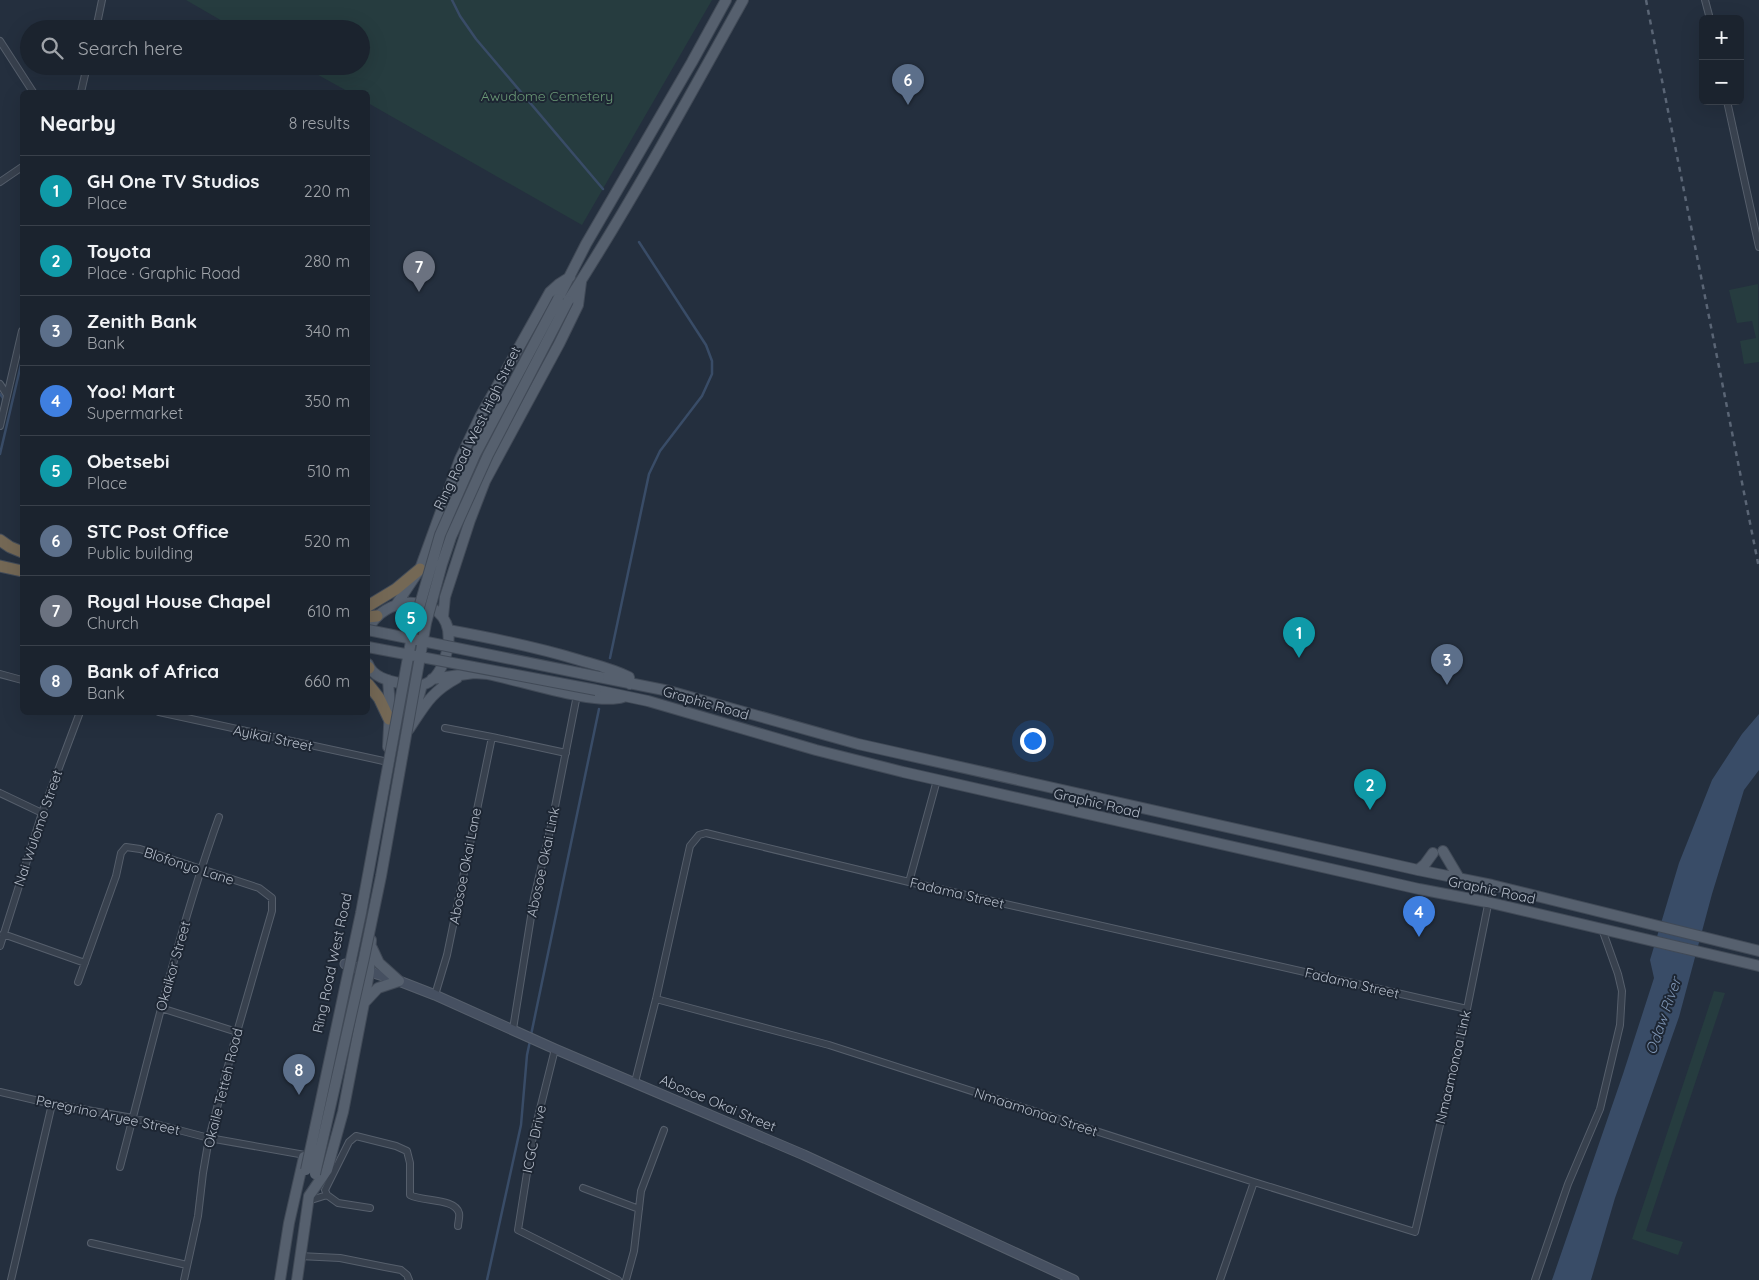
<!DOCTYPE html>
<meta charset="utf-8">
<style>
:root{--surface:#1b232e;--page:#282f3a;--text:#f1f3f6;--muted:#a0a4aa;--line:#39404a;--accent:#1a73e8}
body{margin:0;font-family:Quicksand,sans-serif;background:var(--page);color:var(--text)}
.controls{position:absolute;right:15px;top:15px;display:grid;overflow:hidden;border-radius:8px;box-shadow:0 5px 20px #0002}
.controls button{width:45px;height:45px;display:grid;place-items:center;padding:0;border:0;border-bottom:1px solid var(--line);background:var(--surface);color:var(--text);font:25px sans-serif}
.you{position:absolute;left:1032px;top:740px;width:18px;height:18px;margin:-12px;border:4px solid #fff;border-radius:50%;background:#1a73e8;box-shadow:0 0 0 8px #1a73e833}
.badge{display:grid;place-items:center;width:32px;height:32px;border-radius:50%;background:var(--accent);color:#fff;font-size:16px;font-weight:700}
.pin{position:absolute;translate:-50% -41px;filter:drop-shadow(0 1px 2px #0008)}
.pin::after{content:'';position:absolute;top:26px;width:18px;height:15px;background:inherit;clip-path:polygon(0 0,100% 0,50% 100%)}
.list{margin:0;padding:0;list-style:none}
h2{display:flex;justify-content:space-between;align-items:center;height:65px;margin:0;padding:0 20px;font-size:21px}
h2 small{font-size:16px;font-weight:400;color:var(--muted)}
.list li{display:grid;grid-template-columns:32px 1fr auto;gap:15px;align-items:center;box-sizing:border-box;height:70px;padding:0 20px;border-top:1px solid var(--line)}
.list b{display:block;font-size:19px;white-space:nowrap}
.list p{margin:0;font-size:16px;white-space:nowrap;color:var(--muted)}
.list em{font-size:16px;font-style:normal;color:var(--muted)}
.icon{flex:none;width:28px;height:28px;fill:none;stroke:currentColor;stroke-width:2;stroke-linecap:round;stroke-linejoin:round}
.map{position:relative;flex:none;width:1759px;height:1280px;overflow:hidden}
.search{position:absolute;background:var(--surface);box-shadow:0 5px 20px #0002;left:20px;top:20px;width:350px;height:55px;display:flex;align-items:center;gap:12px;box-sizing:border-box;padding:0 18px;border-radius:28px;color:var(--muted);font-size:19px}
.panel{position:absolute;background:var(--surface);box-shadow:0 5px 20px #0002;left:20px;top:90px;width:350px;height:625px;border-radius:8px}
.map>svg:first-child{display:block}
</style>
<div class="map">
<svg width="1759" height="1280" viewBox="0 0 1759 1280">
<rect width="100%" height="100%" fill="#242f3e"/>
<!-- green -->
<path fill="#263c3f" d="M186,0H712L582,225L368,103V92H349L302,66H361V29H236Z
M1758,284L1759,362L1744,364L1740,341L1756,338L1752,321L1737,323L1729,290Z
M1714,991L1725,993L1646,1231L1683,1242L1678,1255L1632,1239Z"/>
<!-- water -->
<path fill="#394c67" d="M1759,714V770L1744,790L1712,894L1679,1017L1615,1198L1591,1280H1552L1623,1074L1654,978L1650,960L1679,863L1712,780L1742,734Z"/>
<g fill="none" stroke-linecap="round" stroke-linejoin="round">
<!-- stream -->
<path stroke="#394c67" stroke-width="2.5" d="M452,0L460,16L476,39L603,189
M0,394L3,398V404
M0,454L22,360
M610,658L649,474L660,451L702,396L712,374V361L706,345L639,242
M531,1035L599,709
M487,1280L521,1125L527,1055L530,1041"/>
<defs>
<path id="street" d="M1705,0L1710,19
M96,29L102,0
M0,41L33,92
M81,92L87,66
M1727,101L1759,247
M0,182L22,167
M0,384L7,395
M0,426L22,331
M0,674L22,680
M159,712L388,762
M445,728L492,737L566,753
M0,793L42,813
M909,882L937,780
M3,934L85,963
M0,946L42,813L80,712
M78,982L116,876L121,853L126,847L140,849L259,888L272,898V911L237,1032L209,1138L203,1173L198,1216L184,1280
M435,995L447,955L492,737
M656,999L829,1045L1254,1182L1415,1232L1467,1009L1492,885
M161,1008L237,1032
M513,1029L534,898L552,822L577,695
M555,1049L532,1141L518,1230L618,1280
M635,1082L656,999L690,846L699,835L706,833L909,882L1467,1009
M0,1092L52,1104L133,1118L209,1138L305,1155
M120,1167C151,1050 178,931 219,817
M583,1188L639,1209
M308,1201L327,1195
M370,1208L338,1203L327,1195L325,1190L349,1142L356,1136L396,1146L407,1151L410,1163V1195C423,1202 455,1198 459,1213C460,1217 458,1222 458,1226
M91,1243L187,1265
M299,1256L340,1258L385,1267L401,1270L407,1275L409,1280
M11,1280L52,1104
M626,1280L634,1251L641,1191L664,1130
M1220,1280L1254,1182
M1535,1280L1568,1184L1600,1109L1620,1025L1622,991L1618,974L1602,929"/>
<path id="secondary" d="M345,964L399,981L435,995L555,1049L804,1155L1074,1280"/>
<path id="primary" d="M558,299L586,244L692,62L726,0
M568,301C631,203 687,101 743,0
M396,605L420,569L460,459L480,417L550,292L559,284L570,277
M443,617L445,597L470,520L485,481L559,344L578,305L581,282
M368,629C375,616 385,608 400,604C416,600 439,606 446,623C454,641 443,680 422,685C416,686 408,685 403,684C390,681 373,678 368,664
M448,630C492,638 536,647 579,660C596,665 613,669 629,677L630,684
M599,677L669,691L858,744L1418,870L1492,885L1759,951
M432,679L474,673L488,674C519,680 596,706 623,697
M388,680L390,707L388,747
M596,690L648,701L816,750L903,772L1419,889L1487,902L1759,966
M414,713L422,685
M409,729C425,705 431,692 457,678
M1443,851L1459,878
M1418,870L1425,864L1433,853
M372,948L379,963L399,981
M364,1003L378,988L399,981
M280,1280L289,1223L304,1157
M297,1280L309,1196L327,1170L343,1112L364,1003L369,972L371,940"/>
<path id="highway" d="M0,540L10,547L22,552
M0,566L22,571
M368,606L396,589L420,569
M368,617L377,616
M368,667L369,668
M368,684L379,698L389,719"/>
</defs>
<!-- street casing -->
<use href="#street" stroke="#565f6c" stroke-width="8"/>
<!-- secondary casing -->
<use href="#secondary" stroke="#565f6c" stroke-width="11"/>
<!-- primary casing -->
<use href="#primary" stroke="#414a57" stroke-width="12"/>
<!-- highway casing -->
<use href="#highway" stroke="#434c59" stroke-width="13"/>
<!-- street -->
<use href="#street" stroke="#38414e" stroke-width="6"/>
<!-- secondary -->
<use href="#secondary" stroke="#465061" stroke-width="9"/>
<!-- primary -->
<use href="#primary" stroke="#56606e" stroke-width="10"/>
<!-- highway -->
<use href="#highway" stroke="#746855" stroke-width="11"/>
<!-- rail -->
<path stroke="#5a6575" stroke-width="2.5" stroke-dasharray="5 5" stroke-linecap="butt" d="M1646,0L1759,568"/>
<defs>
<path id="primary-bridge" d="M368,630L599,677
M368,647L596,690
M306,1170L361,913L414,625L440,535L475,455L558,299
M315,1174L364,958L381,876L426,623L442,564L451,537L488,455L568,301"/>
</defs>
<!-- primary-bridge casing -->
<use href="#primary-bridge" stroke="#414a57" stroke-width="12" stroke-linecap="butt"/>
<!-- primary-bridge -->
<use href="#primary-bridge" stroke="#56606e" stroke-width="10"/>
</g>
<g text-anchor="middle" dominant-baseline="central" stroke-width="4" stroke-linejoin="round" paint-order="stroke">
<!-- park labels -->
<g font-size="14" fill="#6b9a76" stroke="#1d2633">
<text x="547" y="96">Awudome Cemetery</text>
</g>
<!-- street labels -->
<g font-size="14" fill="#b4bcc9" stroke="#1d2633">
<text transform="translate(477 428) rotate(-64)">Ring Road West High Street</text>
<text transform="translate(706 703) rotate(16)">Graphic Road</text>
<text transform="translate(273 738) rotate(12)">Ayikai Street</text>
<text transform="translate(1097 803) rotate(13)">Graphic Road</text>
<text transform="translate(38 828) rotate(-71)">Nai Wulomo Street</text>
<text transform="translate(543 862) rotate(-78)">Abosoe Okai Link</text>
<text transform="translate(189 866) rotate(18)">Blofonyo Lane</text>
<text transform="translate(465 866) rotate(-79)">Abosoe Okai Lane</text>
<text transform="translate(1492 890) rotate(12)">Graphic Road</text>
<text transform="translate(957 893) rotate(13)">Fadama Street</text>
<text transform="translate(332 963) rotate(-78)">Ring Road West Road</text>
<text transform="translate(173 966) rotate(-74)">Okaikor Street</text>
<text transform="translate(1352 983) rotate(13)">Fadama Street</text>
<text transform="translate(1453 1067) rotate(-77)">Nmaamonaa Link</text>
<text transform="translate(223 1088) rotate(-76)">Okaile Tetteh Road</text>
<text transform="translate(718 1103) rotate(23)">Abosoe Okai Street</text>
<text transform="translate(1036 1112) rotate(18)">Nmaamonaa Street</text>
<text transform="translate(108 1115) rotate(12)">Peregrino Aryee Street</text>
<text transform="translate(534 1139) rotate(-78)">ICGC Drive</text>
</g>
<!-- water labels -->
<g font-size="15" font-style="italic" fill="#7c92b1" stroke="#1d2633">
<text transform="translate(1663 1016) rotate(-71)">Odaw River</text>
</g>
</g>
</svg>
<div class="controls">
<button>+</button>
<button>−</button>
</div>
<div class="you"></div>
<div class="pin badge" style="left:1299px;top:658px;background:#0f9aa8">1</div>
<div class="pin badge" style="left:1370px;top:810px;background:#0f9aa8">2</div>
<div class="pin badge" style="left:1447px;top:685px;background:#5c6f8a">3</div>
<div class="pin badge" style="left:1419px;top:937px;background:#3f7fe0">4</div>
<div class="pin badge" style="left:411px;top:643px;background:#0f9aa8">5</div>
<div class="pin badge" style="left:908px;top:105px;background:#5c6f8a">6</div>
<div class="pin badge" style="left:419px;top:292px;background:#6b7280">7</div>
<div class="pin badge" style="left:299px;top:1095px;background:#5c6f8a">8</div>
<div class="search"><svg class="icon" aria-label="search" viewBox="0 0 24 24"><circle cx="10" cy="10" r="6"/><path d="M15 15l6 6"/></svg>Search here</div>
<section class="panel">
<h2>Nearby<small>8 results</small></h2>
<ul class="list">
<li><span class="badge" style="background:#0f9aa8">1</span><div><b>GH One TV Studios</b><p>Place</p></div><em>220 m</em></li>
<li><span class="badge" style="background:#0f9aa8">2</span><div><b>Toyota</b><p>Place · Graphic Road</p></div><em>280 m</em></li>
<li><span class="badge" style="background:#5c6f8a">3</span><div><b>Zenith Bank</b><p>Bank</p></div><em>340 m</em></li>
<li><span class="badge" style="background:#3f7fe0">4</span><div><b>Yoo! Mart</b><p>Supermarket</p></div><em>350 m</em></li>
<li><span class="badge" style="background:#0f9aa8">5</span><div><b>Obetsebi</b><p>Place</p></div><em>510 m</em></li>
<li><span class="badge" style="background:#5c6f8a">6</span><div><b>STC Post Office</b><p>Public building</p></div><em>520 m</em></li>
<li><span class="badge" style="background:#6b7280">7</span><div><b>Royal House Chapel</b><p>Church</p></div><em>610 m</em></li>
<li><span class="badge" style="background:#5c6f8a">8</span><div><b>Bank of Africa</b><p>Bank</p></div><em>660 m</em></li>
</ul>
</section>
</div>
